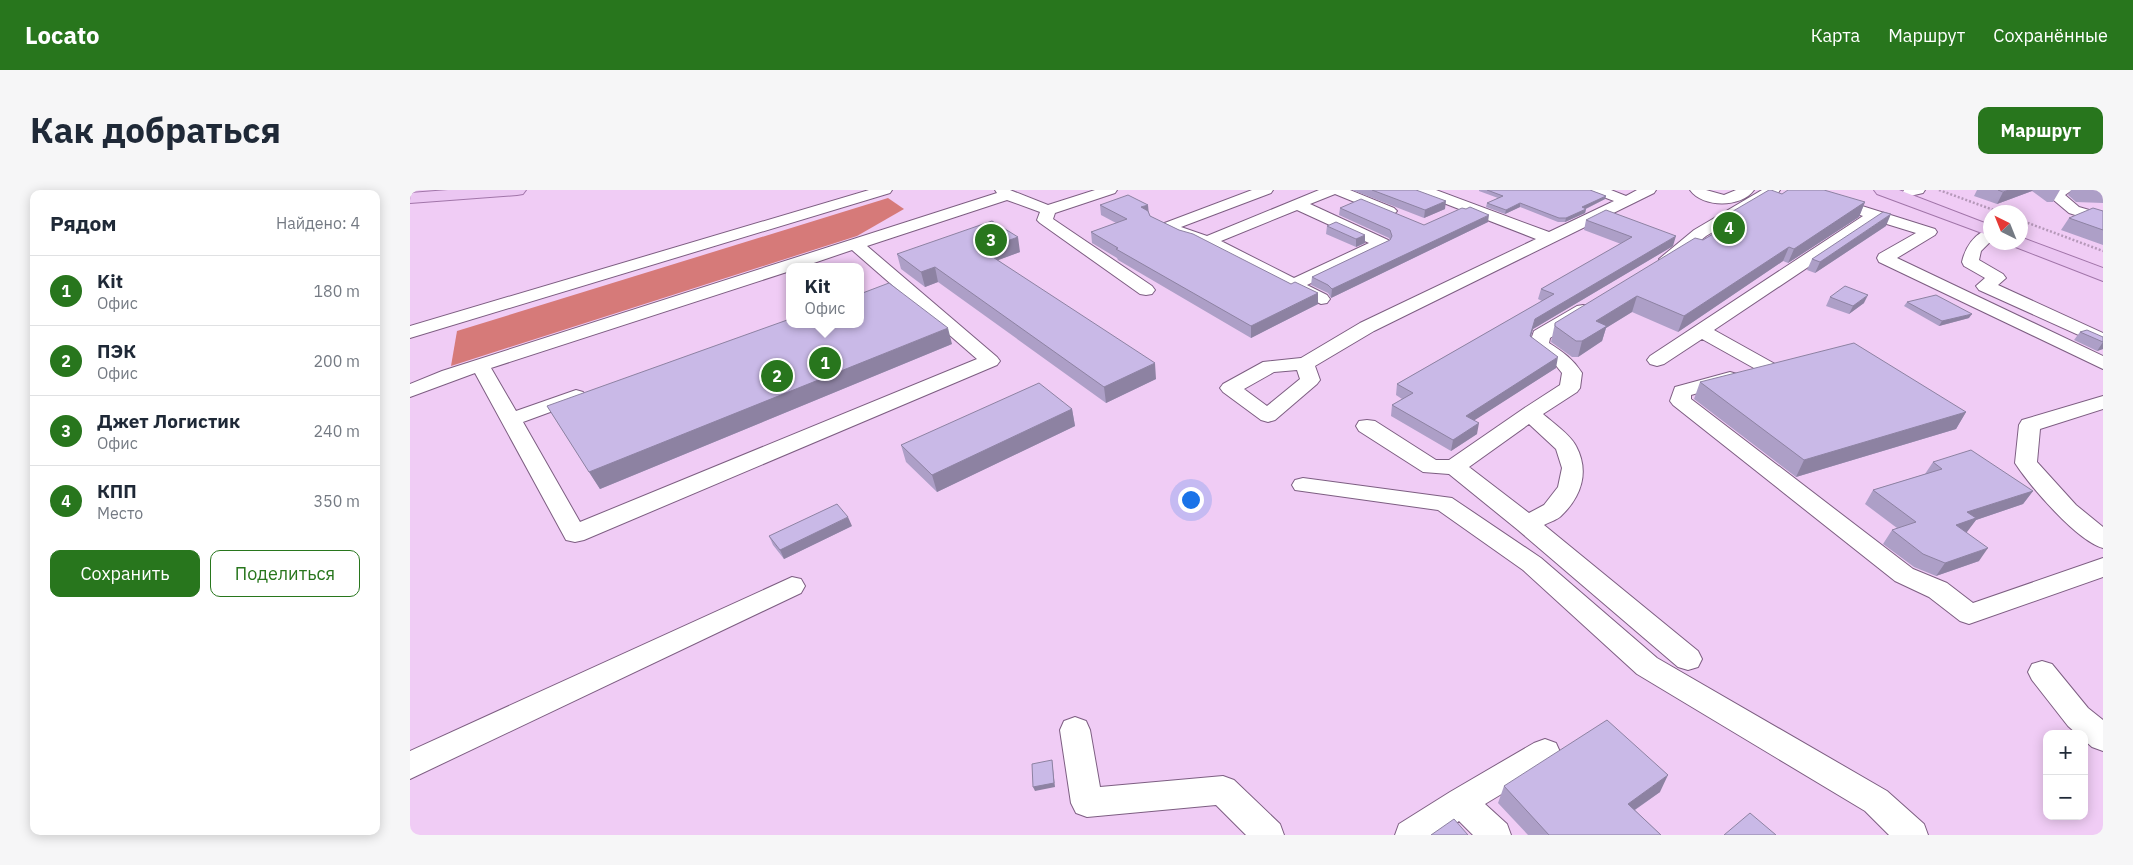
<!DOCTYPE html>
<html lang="ru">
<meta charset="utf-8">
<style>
:root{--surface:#fff;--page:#f6f6f7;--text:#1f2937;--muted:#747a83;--line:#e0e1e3;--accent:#28761d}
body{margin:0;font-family:"IBM Plex Sans",sans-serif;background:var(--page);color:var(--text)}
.controls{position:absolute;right:15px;bottom:15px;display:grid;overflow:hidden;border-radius:10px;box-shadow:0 2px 12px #0003}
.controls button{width:45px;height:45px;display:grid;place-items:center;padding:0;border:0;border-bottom:1px solid var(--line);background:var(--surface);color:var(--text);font:25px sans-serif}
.compass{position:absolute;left:1573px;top:15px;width:45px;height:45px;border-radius:50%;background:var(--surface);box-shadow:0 2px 12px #0003;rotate:317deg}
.you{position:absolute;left:780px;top:309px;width:18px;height:18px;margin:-12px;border:4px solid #fff;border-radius:50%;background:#1a73e8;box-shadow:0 0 0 8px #1a73e833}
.badge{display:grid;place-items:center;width:32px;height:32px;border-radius:50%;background:var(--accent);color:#fff;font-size:16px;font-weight:700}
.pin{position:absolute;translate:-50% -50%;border:2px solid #fff;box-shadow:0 1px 5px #0006}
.popup{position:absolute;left:376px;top:73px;width:78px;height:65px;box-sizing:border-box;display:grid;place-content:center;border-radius:10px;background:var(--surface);filter:drop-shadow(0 1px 4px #0005);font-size:16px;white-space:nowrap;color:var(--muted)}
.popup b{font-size:19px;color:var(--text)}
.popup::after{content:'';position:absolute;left:50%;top:100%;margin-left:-10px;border:10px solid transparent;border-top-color:var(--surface)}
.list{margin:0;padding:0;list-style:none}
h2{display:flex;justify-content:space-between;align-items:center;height:65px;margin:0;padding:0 20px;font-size:21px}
h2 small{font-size:16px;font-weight:400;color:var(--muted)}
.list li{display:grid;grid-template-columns:32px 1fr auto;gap:15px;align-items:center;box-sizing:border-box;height:70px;padding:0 20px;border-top:1px solid var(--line)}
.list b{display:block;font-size:19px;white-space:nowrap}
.list p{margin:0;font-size:16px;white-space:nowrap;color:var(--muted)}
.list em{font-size:16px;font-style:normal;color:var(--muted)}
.actions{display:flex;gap:10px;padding:15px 20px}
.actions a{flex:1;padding:11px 0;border:1px solid var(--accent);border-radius:10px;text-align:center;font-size:18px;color:var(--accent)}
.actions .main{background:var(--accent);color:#fff}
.map{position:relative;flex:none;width:1693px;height:645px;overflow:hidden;border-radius:10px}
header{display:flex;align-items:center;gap:30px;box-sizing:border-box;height:70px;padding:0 25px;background:var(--accent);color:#fff}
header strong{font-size:24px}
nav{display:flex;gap:28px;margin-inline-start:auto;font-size:18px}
.intro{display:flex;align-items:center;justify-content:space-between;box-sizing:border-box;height:120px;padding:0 30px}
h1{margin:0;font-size:35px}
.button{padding:12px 22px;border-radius:10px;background:var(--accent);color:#fff;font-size:18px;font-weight:700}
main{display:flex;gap:30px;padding:0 30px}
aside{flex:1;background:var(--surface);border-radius:10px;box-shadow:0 2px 12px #0003}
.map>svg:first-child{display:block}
</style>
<header>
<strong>Locato</strong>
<nav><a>Карта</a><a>Маршрут</a><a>Сохранённые</a></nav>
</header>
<div class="intro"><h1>Как добраться</h1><a class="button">Маршрут</a></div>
<main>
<aside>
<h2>Рядом<small>Найдено: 4</small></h2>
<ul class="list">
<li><span class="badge">1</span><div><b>Kit</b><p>Офис</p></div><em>180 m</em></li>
<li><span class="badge">2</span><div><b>ПЭК</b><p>Офис</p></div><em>200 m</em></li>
<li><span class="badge">3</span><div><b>Джет Логистик</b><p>Офис</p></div><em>240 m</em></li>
<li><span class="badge">4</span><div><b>КПП</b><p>Место</p></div><em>350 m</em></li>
</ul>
<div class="actions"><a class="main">Сохранить</a><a>Поделиться</a></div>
</aside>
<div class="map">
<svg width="1693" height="645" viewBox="0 0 1693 645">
<rect width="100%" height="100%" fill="#f0ccf5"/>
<!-- forest -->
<path fill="#d67a79" d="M478,8L494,19L447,46L41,176L47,141Z"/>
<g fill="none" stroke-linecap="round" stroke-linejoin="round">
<defs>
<path id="minor" d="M459,0H482L480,3L0,148V136Z
M585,0H600L638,15L685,0H707L705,3L645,23L643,29L742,96L745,100L742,104L736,105L730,104L630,33L627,30L630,22L597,10L457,56L587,167L590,171L587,175L174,350L165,352L156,350L65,183L0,207V194L32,181L587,3ZM442,60L567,169L170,332L113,232L173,210L176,206L173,202L166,200L106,221L81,178L380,81V77H392Z
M842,0H863L861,3L771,37L797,46L909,0H940L984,18L987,21L984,24H974L925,4L900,14L978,50L980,53L978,56L897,95L917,105L920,109L917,113L911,114L793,55L770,49L758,42L752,40L750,37L752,34ZM887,20L959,53L884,88L811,51Z
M1006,0H1026L1139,42L1204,11L1183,3L1181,0H1201L1216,6L1227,0H1246L1244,3L964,141L905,176L910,190L907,194L865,230L858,232L851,230L813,202L810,198L813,194L853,172L891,168L950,133L1126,49L1008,3ZM887,180L890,189L857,216L834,199L864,182Z
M1280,0H1296L1314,5L1326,0H1344C1331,18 1293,18 1280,0Z
M1352,0H1370L1368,3L1296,46L1263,73H1251L1249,69L1284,40Z
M1494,0H1515L1513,3L1500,6L1495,5L1493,2Z
M1642,0H1662L1655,5L1669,17L1693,24V34L1659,23L1640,7L1638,4Z
M1452,16L1525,39L1527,42L1525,45L1487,68L1693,166V179L1469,72L1467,68L1469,64L1506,43L1467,31L1304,140L1365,174L1368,178L1365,182L1358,184L1351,182L1292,149L1254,174L1247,176L1240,174L1237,170L1240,166L1453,26L1447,24L1444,21L1447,18Z
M1580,39V52L1571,61L1569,70L1593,84L1596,88L1588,95L1693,143V156L1569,100L1566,96L1575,88L1554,76L1552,72C1555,58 1564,43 1580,39Z
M1173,115L1179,116L1182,120L1179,124L1140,148L1139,153C1153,162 1163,169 1172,183L1170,198L1167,202L1133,224C1143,233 1160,244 1166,256C1180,282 1171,307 1151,326C1147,330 1139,332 1134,335L1288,461L1292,469L1288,477L1278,480L1268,477L1108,340L1039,284L1013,282L949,241L946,236L949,231L957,230L965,231L1026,270H1039L1113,219L1150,195L1152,183L1144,173L1122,159L1119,155L1124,141L1167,116ZM1119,234L1146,259L1152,278L1148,297L1134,315L1119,323L1059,277Z
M1320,182L1327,184L1330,188L1327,192L1281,205V209L1503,379L1537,393L1563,413L1693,368V387L1559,434L1550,431L1519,407L1485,391L1263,215L1260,211L1265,197Z
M1693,206V219L1630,239L1627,272L1666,315L1693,337V358C1667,351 1620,296 1605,273L1609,235L1612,230Z
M893,288L1042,308L1131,368L1247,468L1477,601L1514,634L1518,645H1479L1455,621L1227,484L1113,380L1028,320L885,300L882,295L885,290Z
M382,387L391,389L395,396L391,403L0,589V561Z
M1632,471L1642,474L1678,518L1693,530V561L1682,557L1674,550V544H1667L1658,536L1622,490L1618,482L1622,474Z
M665,527L676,531L680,540L690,597L813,586L824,590L870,634L874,645H836L806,615L677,627L666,623L661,613L650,540L654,531Z
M1135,549L1146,553L1150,562L1146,571L1075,614L1097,634L1101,645H1063L1049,631L1028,645H985L989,634L1040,602L1124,553Z"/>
<path id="major" d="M38,0H116L113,4L107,5L0,13V3Z
M1464,0H1489L1580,35V46L1467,4Z
M1610,47L1693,78V91L1603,56L1601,52H1610Z"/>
</defs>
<!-- minor casing -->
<use href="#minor" stroke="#7d5e82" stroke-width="2"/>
<!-- major casing -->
<use href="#major" stroke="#a175a9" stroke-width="2"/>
<!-- path -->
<path stroke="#b598b9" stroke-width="2.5" stroke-dasharray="2 2" stroke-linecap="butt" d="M1529,0L1589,22
M1610,30L1693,61"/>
<!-- minor -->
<use href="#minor" fill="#fff" fill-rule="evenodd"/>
<!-- major -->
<use href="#major" fill="#ebc6f2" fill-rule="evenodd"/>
</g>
<!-- wall -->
<path fill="#ad9fc7" d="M942,0H1006L1035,19L1014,28Z
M1069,0H1180L1196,6L1195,9L1176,19L1175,23L1155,32H1148L1110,17L1095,24L1076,17L1077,13L1088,8L1069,1Z
M1567,0H1650L1643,12H1637L1622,1L1587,14L1564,6Z
M1661,0H1693V13L1666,12L1658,5Z
M1372,4L1455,12L1449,27L1378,73L1373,71L1268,142L1222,122L1196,138L1192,151L1168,167H1162L1141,152L1145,133L1308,41L1313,27Z
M690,15L739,23L740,26L881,94L908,103V114L841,148L708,70L707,68L682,53L681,42L706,33L691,25Z
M930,18L1014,35L1078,32L921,108L918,103L901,95L902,87L980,50L979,48L929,25Z
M1693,21V55L1651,40L1659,28Z
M1176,30L1263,56L1123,139L1121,146L1146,178L1064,230L1067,244L1041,261L981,226L982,215L992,209L986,205L987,194L1132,111L1128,109L1131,99L1211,54L1174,40Z
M917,36L955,53L946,57L916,44Z
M1476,36L1405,83L1397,80L1402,69Z
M610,62L588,70L746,189L696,213L528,92L515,97L491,79L487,64Z
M1420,107L1454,113L1439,124L1416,116Z
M1497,112L1559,128L1529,136L1494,116Z
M1670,142L1693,147V159L1687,161L1664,150Z
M542,154L190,299L137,216Z
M1290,192L1556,222L1546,239L1386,287L1284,209Z
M662,219L665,236L527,302L496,272L491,255Z
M1523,272L1623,301L1613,314L1566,330L1556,342L1569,371L1526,386L1504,377L1473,354L1482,340L1487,338L1455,314L1463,300L1515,284Z
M442,336L374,369L363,355L359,346Z
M1094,596L1250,602L1225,620L1251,645H1118L1088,613Z"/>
<!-- shaded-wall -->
<path fill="#8d82a2" d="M1599,0H1623L1622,1L1587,14L1593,2Z
M1196,6L1195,9L1171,21L1172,17Z
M1036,11L1035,19L1014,28L1015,20Z
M1455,12L1449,27L1378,73L1384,59Z
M1110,13V17L1095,24L1096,20Z
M738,15L739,25L731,17Z
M1176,19L1175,23L1155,32L1156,28Z
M1481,24L1476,36L1405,83L1410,72Z
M1079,25L1078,32L921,108L922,99Z
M955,45V53L946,57V49Z
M1266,46L1263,56L1123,139L1118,156L1120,146L1125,129Z
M608,47L610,62L575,75L572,60Z
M1379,57L1373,71L1268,142L1274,126Z
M525,77L528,92L515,97L511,82Z
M908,103V114L841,148V136Z
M1458,105L1454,113L1439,124L1443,116Z
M1227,106L1222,122L1196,138L1192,151L1168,167L1172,151L1186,131Z
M1562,124L1559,128L1529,136L1532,131Z
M538,138L542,154L190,299L179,282Z
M1693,152V159L1687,161Z
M1148,167L1146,178L1054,237L1056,226Z
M745,173L746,189L696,213L694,197Z
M662,219L665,236L527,302L522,285Z
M1556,222L1546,239L1386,287L1394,270Z
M1069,233L1067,244L1041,261L1043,250Z
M1623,301L1613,314L1566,330L1557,342L1537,348L1546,335L1557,322Z
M438,327L442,336L374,369L370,360Z
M1578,358L1569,371L1526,386L1535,373Z
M642,570L645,597L625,601L623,597Z
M1258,585L1250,602L1210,630L1218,614Z"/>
<!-- building -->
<path fill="#c9b9e7" stroke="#8d82a2" d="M962,0H1006L1036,11L1015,20Z
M1077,0H1180L1196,6L1172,17L1176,19L1156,28H1149L1110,13L1096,20L1077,13L1093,6Z
M1359,0H1361L1372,4L1378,0H1414L1455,12L1384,59L1379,57L1274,126L1227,106L1186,131L1197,136L1172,151H1166L1145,136V133L1285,48L1293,50L1325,31L1313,27Z
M1588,0H1599L1593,2Z
M718,5L738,15L731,17L738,21L740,26L769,40L783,44L881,94L885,92L908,103L841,136L706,59L708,58L681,42L717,29L690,15Z
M951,9L1014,35L1052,18L1056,19L1060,17L1079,25L922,99L918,95L902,87L965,57L980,50L982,46L980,40L930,18Z
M1683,18L1693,21V40L1659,28Z
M1196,20L1266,46L1125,129L1120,146L1148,167L1056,226L1069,233L1043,250L982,215L1003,203L987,194L1144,104L1131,99L1222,47L1176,30Z
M1473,22L1481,24L1410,72L1402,69Z
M582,31L608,47L572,60L745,173L694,197L525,77L511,82L487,64Z
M926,32L955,45L946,49L917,36Z
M479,93L538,138L179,282L137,216L380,129V134H450V104Z
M1435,96L1458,105L1443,116L1420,107Z
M1526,105L1562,124L1532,131L1497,112Z
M1677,140L1693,147V152L1670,142Z
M1444,153L1556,222L1394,270L1290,192Z
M629,193L662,219L522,285L491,255Z
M1561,260L1623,301L1557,322L1566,328L1546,335L1578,358L1535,373L1513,364L1482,340L1506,332L1463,300L1532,279L1523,272Z
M427,314L438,327L370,360L359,346Z
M1197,530L1258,585L1218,614L1251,645H1139L1094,596Z
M642,570L644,593L623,597L622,574Z
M1340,623L1366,645H1314Z
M1044,629L1058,645H1021Z"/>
</svg>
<div class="controls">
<button>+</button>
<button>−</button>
</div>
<svg class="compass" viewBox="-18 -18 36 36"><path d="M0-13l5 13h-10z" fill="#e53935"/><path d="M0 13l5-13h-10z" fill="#747a83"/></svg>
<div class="you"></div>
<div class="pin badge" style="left:415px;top:173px">1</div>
<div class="popup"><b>Kit</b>Офис</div>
<div class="pin badge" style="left:367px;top:186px">2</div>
<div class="pin badge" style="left:581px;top:50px">3</div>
<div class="pin badge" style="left:1319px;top:38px">4</div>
</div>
</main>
